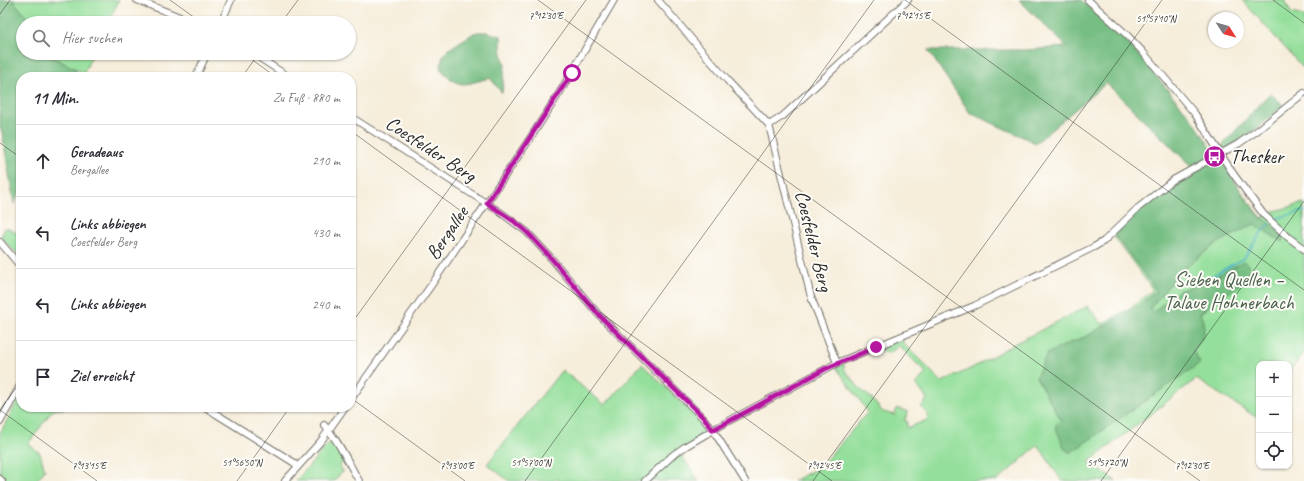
<!DOCTYPE html>
<html lang="de">
<meta charset="utf-8">
<style>
:root{--surface:#fff;--page:#f2f2f3;--text:#2b2b33;--muted:#7c7c81;--line:#e1e1e2}
body{margin:0;font-family:Caveat,sans-serif;background:var(--page);color:var(--text)}
.controls{position:absolute;right:12px;bottom:12px;display:grid;overflow:hidden;border-radius:8px;box-shadow:0 1px 3px #0004}
.controls button{width:36px;height:36px;display:grid;place-items:center;padding:0;border:0;border-bottom:1px solid var(--line);background:var(--surface);color:var(--text);font:20px sans-serif}
.compass{position:absolute;left:1208px;top:12px;width:36px;height:36px;border-radius:50%;background:var(--surface);box-shadow:0 1px 3px #0004;rotate:126deg}
.stop{position:absolute;width:12px;height:12px;margin:-9px;border:3px solid #b5179e;border-radius:50%;background:#fff}
.stop.end{background:#b5179e;border-color:#fff;box-shadow:0 1px 4px #0008}
.list{margin:0;padding:0;list-style:none}
h2{display:flex;justify-content:space-between;align-items:center;height:52px;margin:0;padding:0 16px;font-size:17px}
h2 small{font-size:13px;font-weight:400;color:var(--muted)}
.list li{display:grid;grid-template-columns:26px 1fr auto;gap:12px;align-items:center;box-sizing:border-box;height:72px;padding:0 16px;border-top:1px solid var(--line)}
.list b{display:block;font-size:15px;white-space:nowrap}
.list p{margin:0;font-size:13px;white-space:nowrap;color:var(--muted)}
.list em{font-size:13px;font-style:normal;color:var(--muted)}
.icon{flex:none;width:22px;height:22px;fill:none;stroke:currentColor;stroke-width:2;stroke-linecap:round;stroke-linejoin:round}
.map{position:relative;flex:none;width:1304px;height:481px;overflow:hidden}
.search{position:absolute;background:var(--surface);box-shadow:0 1px 3px #0004;left:16px;top:16px;width:340px;height:44px;display:flex;align-items:center;gap:10px;box-sizing:border-box;padding:0 14px;border-radius:22px;color:var(--muted);font-size:15px}
.panel{position:absolute;background:var(--surface);box-shadow:0 1px 3px #0004;left:16px;top:72px;width:340px;height:340px;border-radius:16px}
.map>svg:first-child{display:block}
</style>
<div class="map">
<svg width="1304" height="481" viewBox="0 0 1304 481">
<rect width="100%" height="100%" fill="#fdfcf7"/>
<filter id="ink" filterUnits="userSpaceOnUse"><feTurbulence type="fractalNoise" baseFrequency=".025" numOctaves="2"/><feDisplacementMap in="SourceGraphic" scale="8" xChannelSelector="R" yChannelSelector="G"/><feConvolveMatrix kernelMatrix="1 2 1 2 8 2 1 2 1" color-interpolation-filters="sRGB"/></filter>
<filter id="wash" filterUnits="userSpaceOnUse"><feTurbulence type="fractalNoise" baseFrequency=".012" numOctaves="4" result="noise"/><feDisplacementMap in="SourceGraphic" scale="16" xChannelSelector="R" yChannelSelector="G"/><feGaussianBlur stdDeviation="0.9" result="paint"/><feColorMatrix in="noise" values="0 0 0 0 0 0 0 0 0 0 0 0 0 0 0 0 0 1.4 0 .05"/><feComposite in="paint" operator="in"/></filter>
<g filter="url(#wash)">
<rect width="100%" height="100%" fill="#f6edda"/>
<!-- green -->
<path fill="#94df9b" stroke="#608563" d="M13,0H119L108,23H31Z
M1242,0H1285L1291,13L1304,16V69Z
M44,53H93L84,73Z
M1218,157L1220,164L1262,218L1268,213L1304,203V353L1289,372V364H1259V412L1256,417L1196,379L1089,462L1116,481H1062L1038,445L997,481H793L820,467L868,412L836,367L844,364V369L860,389L870,397L883,412L895,415L897,408L908,412L907,417H905V421H907V428L927,420C929,414 925,411 921,407L927,399L916,384L926,373L899,346L889,353L879,350L880,348L903,339V343L942,382L972,368L1012,345L1088,306L1102,324L1133,306L1153,290L1113,235L1139,209L1174,181Z
M5,227L21,235V258L1,237Z
M642,364L707,428L708,430L642,481H559L556,479L554,481H509L487,464L562,370L605,405Z
M21,395V407H67L63,409L53,410L28,444L40,453L45,470L36,481H5L0,477V433Z
M331,441L344,461L340,466L343,471L334,481H296Z
M680,453L699,481H649L672,458Z"/>
<!-- forest -->
<path fill="#77be83" stroke="#517457" d="M0,0H13L31,23H23V53H44L77,70L74,77H21V190L14,204L2,132L0,128Z
M1019,0H1081L1126,40L1193,120L1215,154L1192,167L1106,83L1036,143L970,113L928,50H1025L1067,47Z
M478,32H487L501,36V49L505,65L502,93L490,78C464,84 460,91 440,68L443,56L449,49L474,33Z
M1270,93L1284,106L1251,133L1222,152L1219,149Z
M1221,159L1244,196L1262,219L1264,218L1284,238L1282,242L1254,224L1214,245L1179,273L1150,308L1153,312L1180,290L1208,281L1244,261L1248,265L1252,273L1246,280L1200,313C1207,330 1204,337 1193,351L1200,363L1070,453L1065,449L1055,426L1061,420L1036,377L1047,354L1065,345L1087,336L1139,305L1157,291L1115,235L1140,210L1175,182Z"/>
<g fill="none" stroke-linecap="round" stroke-linejoin="round">
<!-- stream -->
<path stroke="#46b0c5" stroke-width="1.5" d="M1273,222L1278,218L1304,211
M1205,280L1244,258L1263,230L1270,224"/>
</g>
</g>
<g filter="url(#ink)">
<g fill="none" stroke-linecap="round" stroke-linejoin="round">
<defs>
<path id="minor" d="M137,0L195,23
M658,0L727,80L769,125L811,297L837,363
M1088,0L1126,34L1142,51L1195,114L1234,175L1264,215L1288,237L1304,249
M221,23L231,0
M252,53L289,77
M196,77L207,53
M351,117L500,212L527,232L551,258L598,314L703,418L713,430L745,481
M769,125L783,116L796,104L908,0
M0,242L21,267
M351,399L432,284L531,137L560,92L614,0
M205,407L293,462L298,467
M0,422L21,384
M324,425C338,439 349,464 359,481
M0,479L2,481
M285,481L321,441L345,407
M645,481L673,455L686,446L725,423L837,363L974,306L1094,247L1104,241L1138,208L1173,180L1238,144L1258,130L1304,93"/>
</defs>
<!-- minor casing -->
<use href="#minor" stroke="#726f68" stroke-width="8"/>
<!-- minor -->
<use href="#minor" stroke="#fff" stroke-width="6"/>
</g>
</g>
<g fill="none" stroke-linecap="round" stroke-linejoin="round" filter="url(#ink)">
<!-- route -->
<path stroke="#b5179e" stroke-width="5" d="M572,73L487,203L515,222L527,232L551,258L598,314L704,418L713,430L825,369L876,347"/>
</g>
<!-- ticks -->
<path fill="none" stroke="#2b2b2b" stroke-width="1" stroke-opacity="0.45" d="M170,0L202,23M538,0L1200,481M905,0L1304,290M1273,0L1304,23M0,14L10,0M281,23L298,0M243,53L276,77M242,77L259,53M351,131L832,481M0,143L21,158M351,324L586,0M351,398L465,481M0,410L97,481M0,410L21,381M237,481L290,407M525,481L874,0M813,481L1162,0M1101,481L1304,201"/>
<!-- icons -->
<defs>
<symbol id="bus-disc" viewBox="-11 -11 22 22"><circle r="9.5" fill="#b5179e" stroke="#fdfcf7"/><path d="M-5-6H5V4H4V6H2V4H-2V6H-4V4H-5ZM-3.5-4V0h7V-4ZM-3.5 1.2v1.5H-2V1.2ZM2 1.2v1.5H3.5V1.2Z" fill="#fff"/></symbol>
</defs>
<g fill-rule="evenodd">
<use href="#bus-disc" x="1202" y="144" width="25" height="25"/>
</g>
<g text-anchor="middle" dominant-baseline="central" stroke-width="4" stroke-linejoin="round" paint-order="stroke">
<!-- street labels -->
<g font-size="20" fill="#2b2b2b" stroke="#fdfcf7">
<text transform="translate(431 149) rotate(33)">Coesfelder Berg</text>
<text transform="translate(447 233) rotate(-56)">Bergallee</text>
<text transform="translate(814 241) rotate(76)">Coesfelder Berg</text>
</g>
<!-- poi labels -->
<g font-size="20" fill="#2b2b2b" stroke="#fdfcf7" text-anchor="start">
<text x="1230" y="156">Thesker</text>
</g>
<!-- park labels -->
<g font-size="20" fill="#4a614d" stroke="#fdfcf7">
<text x="1229" y="279">Sieben Quellen –<tspan x="1229" dy="23">Talaue Hohnerbach</tspan></text>
</g>
</g>
<g font-size="10" text-anchor="middle" fill="#2b2b2b" stroke="#fdfcf7" stroke-width="4" stroke-linejoin="round" paint-order="stroke">
<text x="546" y="19">7°12'30"E</text>
<text x="913" y="19">7°12'15"E</text>
<text x="1156" y="22">51°57'10"N</text>
<text x="242" y="466">51°56'50"N</text>
<text x="531" y="466">51°57'00"N</text>
<text x="1107" y="466">51°57'20"N</text>
<text x="89" y="469">7°13'15"E</text>
<text x="457" y="469">7°13'00"E</text>
<text x="824" y="469">7°12'45"E</text>
<text x="1192" y="469">7°12'30"E</text>
</g>
</svg>
<div class="controls">
<button>+</button>
<button>−</button>
<button><svg class="icon" aria-label="locate" viewBox="0 0 24 24"><circle cx="12" cy="12" r="6"/><path d="M12 2v4M12 18v4M2 12h4M18 12h4"/></svg></button>
</div>
<svg class="compass" viewBox="-18 -18 36 36"><path d="M0-13l5 13h-10z" fill="#e53935"/><path d="M0 13l5-13h-10z" fill="#7c7c81"/></svg>
<div class="stop" style="left:572px;top:73px"></div>
<div class="stop end" style="left:876px;top:347px"></div>
<div class="search"><svg class="icon" aria-label="search" viewBox="0 0 24 24"><circle cx="10" cy="10" r="6"/><path d="M15 15l6 6"/></svg>Hier suchen</div>
<section class="panel">
<h2>11 Min.<small>Zu Fuß · 880 m</small></h2>
<ul class="list">
<li><svg class="icon" aria-label="ahead" viewBox="0 0 24 24"><path d="M12 20V5M6 11l6-6 6 6"/></svg><div><b>Geradeaus</b><p>Bergallee</p></div><em>210 m</em></li>
<li><svg class="icon" aria-label="left" viewBox="0 0 24 24"><path d="M17 20v-9H6M10 6l-5 5 5 5"/></svg><div><b>Links abbiegen</b><p>Coesfelder Berg</p></div><em>430 m</em></li>
<li><svg class="icon" aria-label="left" viewBox="0 0 24 24"><path d="M17 20v-9H6M10 6l-5 5 5 5"/></svg><div><b>Links abbiegen</b></div><em>240 m</em></li>
<li><svg class="icon" aria-label="arrive" viewBox="0 0 24 24"><path d="M6 21V4h12l-3 4 3 4H6"/></svg><div><b>Ziel erreicht</b></div></li>
</ul>
</section>
</div>
